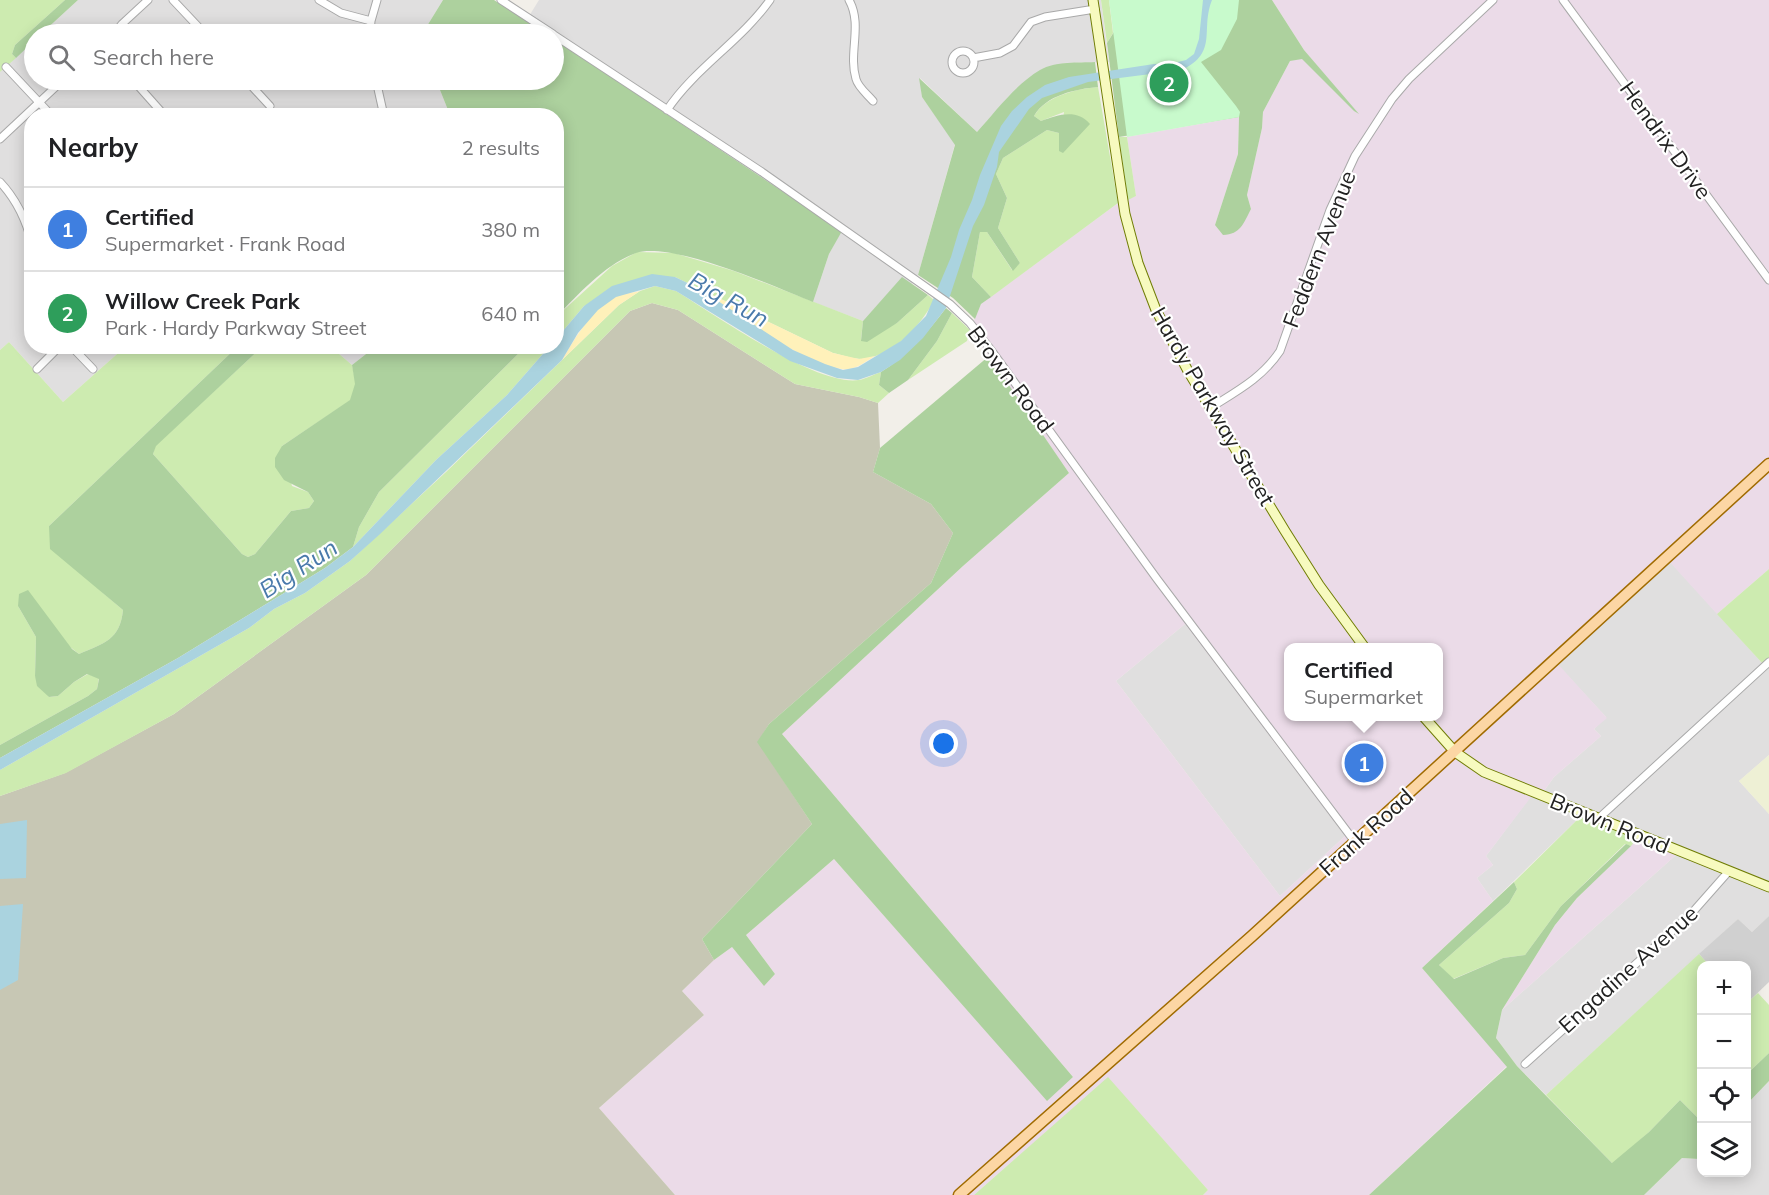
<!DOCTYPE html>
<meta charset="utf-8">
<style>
:root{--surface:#fff;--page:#f2f2f2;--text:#202124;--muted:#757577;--line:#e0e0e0;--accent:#0b8043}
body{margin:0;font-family:Mulish,sans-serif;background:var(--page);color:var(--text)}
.controls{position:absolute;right:18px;bottom:18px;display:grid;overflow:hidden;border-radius:12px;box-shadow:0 3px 15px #0003}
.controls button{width:54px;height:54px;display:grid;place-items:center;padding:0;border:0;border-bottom:2px solid var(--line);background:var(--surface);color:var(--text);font:30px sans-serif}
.you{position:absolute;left:944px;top:744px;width:21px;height:21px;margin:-15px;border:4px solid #fff;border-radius:50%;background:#1a73e8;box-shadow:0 0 0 9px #1a73e833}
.badge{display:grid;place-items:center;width:39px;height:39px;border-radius:50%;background:var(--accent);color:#fff;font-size:20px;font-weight:700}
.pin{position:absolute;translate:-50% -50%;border:3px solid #fff;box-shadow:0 2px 6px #0006}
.popup{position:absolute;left:1284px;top:643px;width:159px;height:78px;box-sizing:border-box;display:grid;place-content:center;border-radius:12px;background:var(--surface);filter:drop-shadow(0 2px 4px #0005);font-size:20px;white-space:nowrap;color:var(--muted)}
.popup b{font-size:22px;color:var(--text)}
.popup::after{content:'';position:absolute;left:50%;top:100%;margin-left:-12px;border:12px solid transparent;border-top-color:var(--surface)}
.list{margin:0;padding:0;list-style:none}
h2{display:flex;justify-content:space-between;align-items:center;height:78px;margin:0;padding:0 24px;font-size:26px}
h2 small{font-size:20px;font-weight:400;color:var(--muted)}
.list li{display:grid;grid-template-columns:39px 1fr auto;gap:18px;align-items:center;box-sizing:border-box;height:84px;padding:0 24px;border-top:2px solid var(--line)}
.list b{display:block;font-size:22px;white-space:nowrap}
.list p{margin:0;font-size:20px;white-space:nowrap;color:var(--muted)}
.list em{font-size:20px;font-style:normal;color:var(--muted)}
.icon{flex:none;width:33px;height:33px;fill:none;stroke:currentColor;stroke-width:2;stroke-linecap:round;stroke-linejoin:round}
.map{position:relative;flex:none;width:1769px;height:1195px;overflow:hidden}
.search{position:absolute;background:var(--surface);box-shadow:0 3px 15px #0003;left:24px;top:24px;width:540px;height:66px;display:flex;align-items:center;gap:15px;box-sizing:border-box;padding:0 21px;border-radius:33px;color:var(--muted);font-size:22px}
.panel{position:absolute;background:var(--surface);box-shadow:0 3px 15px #0003;left:24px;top:108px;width:540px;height:246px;border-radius:24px}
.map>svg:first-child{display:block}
</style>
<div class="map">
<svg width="1769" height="1195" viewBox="0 0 1769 1195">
<rect width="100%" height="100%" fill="#f2efe9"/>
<!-- residential -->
<path fill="#e0dfdf" d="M78,0H443L427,26L426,34H41Z
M539,0H1101L1109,62L1064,63L1010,95L977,132L920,78L922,97L955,144L918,275L912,284L902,278L863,321L813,302L829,254L841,231L554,39V34H547L526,21Z
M34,41V80H436L450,115L32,116V346L125,347L63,402L9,342L0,350V72Z
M331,347H375L352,365Z
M1667,558L1763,664L1769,658V755L1739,781L1769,814V916L1752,932L1738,919L1546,1095L1517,1066L1496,1038L1502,1010L1676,855L1580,817L1493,901L1477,878L1493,865L1486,856L1531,796L1539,798L1554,777L1601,736L1594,729L1606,717L1555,662Z
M1185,624L1345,836L1280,896L1116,681Z
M1769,1081V1195H1644L1682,1158L1699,1159L1701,1156L1702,1172H1746L1747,1104Z"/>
<!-- industrial -->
<path fill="#ebdbe8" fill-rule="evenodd" d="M1272,0H1769V569L1717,614L1667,559L1556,662L1607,718L1594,729L1601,736L1554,777L1539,798L1531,797L1486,856L1493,865L1477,878L1493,901L1422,968L1507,1066L1369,1195H1203L1208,1190L1108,1078L974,1195H675L599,1108L704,1015L682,991L714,960L732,947L764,985L775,974L746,935L834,859L1047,1100L1073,1077L782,734L963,566L1069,473L970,330L981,304L1118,203L1136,196L1127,137L1239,117L1238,154L1215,225L1251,209L1247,195L1262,128L1263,112L1290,61L1302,58L1357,113L1304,50ZM1185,624L1345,836L1280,896L1116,681ZM1289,648H1439V716H1289Z
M1637,839L1676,855L1502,1010L1555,925L1577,898Z"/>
<!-- religious -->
<path fill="#d0d0d0" d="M1769,916V982L1747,1003L1746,966L1709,965L1699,954L1738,919L1752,932Z"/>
<!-- construction -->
<path fill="#c7c7b4" d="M652,303L678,310L795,384L859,397L878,403L880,448L873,472L931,504L953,533L931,583L769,724L758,742L812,824L702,939L714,960L682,991L704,1015L599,1108L675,1195H0V796L65,773L174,714L366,575L630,311Z"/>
<!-- farmland -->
<path fill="#eef0d5" d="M1769,755V814L1739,781Z"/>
<!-- grass -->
<path fill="#cdebb0" d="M0,0H65L15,45L12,54L16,58L0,72Z
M1101,0H1109L1113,33L1107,43Z
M1098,87L1118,203L991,297L972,277L980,232H987L1012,270L1020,263L998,228L1007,198L996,174L1003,158L1047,130L1059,133V151L1064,112L1041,121L1034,116C1046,96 1076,89 1098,87Z
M1119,137H1127L1136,196L1128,200Z
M637,252L674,253L734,271L863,321L861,340L897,323L928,295L934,300C921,326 893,356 862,359C853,359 842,355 833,353L675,277L584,306L557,338V316L612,266Z
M655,286L676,291C714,314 817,387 859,380C866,379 874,374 881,372L879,385L889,393L878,403L859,397L795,384L678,310L652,303L630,311L366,575L174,714L66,773L0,796V770L249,628L274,609L305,593L350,561L446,472L619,305L640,291Z
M952,313L970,330L967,341L908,380L937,341Z
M9,342L63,402L125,347H237L49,526L103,593L123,610C120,640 104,643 79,654L18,606L36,637L35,676L49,697L58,696L74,682L88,674L99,678L97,689L88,696L0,745V350Z
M262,347H331L352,365L356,384L351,400L282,446L292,486L308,492L314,501L309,508L291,511L255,554L248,557L242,554L153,454L155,446Z
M525,347H549L507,395L436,460L353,547L359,527L379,492Z
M1769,569V658L1763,664L1717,614Z
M1580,817L1637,839L1631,846L1625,844L1561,906L1525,955L1503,958L1453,979L1439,965L1509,903L1517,889L1514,882Z
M1699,954L1709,965L1702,966V1116L1699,1119L1680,1100L1649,1132L1613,1164L1546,1095Z
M1758,993L1769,1005V1053L1747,1074V1003Z
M1108,1077L1208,1190L1203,1195H974Z"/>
<!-- forest -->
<path fill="#add19e" d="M65,0H78L41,34H34V41L16,58L12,54L15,45Z
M443,0H494L547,34H426L427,26Z
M1159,0H1272L1304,50L1359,114L1354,111L1302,59L1290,61L1263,112L1262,128L1247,195L1251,209C1243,224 1241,234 1223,235L1215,225L1238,154L1239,117L1119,137L1107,43L1117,27Z
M554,39L842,231L829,254L813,302C776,287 672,241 636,253C605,264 579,294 557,316L556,116L450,115L436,80H554Z
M1095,62L1098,87C1076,89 1046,95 1034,116L1041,121C1057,115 1077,108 1090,124L1063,153L1059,151V133L1047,130L1003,158L996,174L1007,198L998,228L1020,263L1013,271L987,232H980L972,277L991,297L981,304L975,319L953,298L918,275L955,145L922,97L919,78L977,132C996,111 1015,85 1040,70C1056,61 1078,63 1095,62Z
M902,277L928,295L897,323L867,342L861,341L863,321Z
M946,308L952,313L937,341L908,380L889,393L879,385L881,372C908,355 927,333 946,308Z
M237,347H262L156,446L153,454L242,554L248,557L255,554L291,511L309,508L314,501L308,492L284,480L275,467V458L282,446L350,400L355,384L352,365L375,347H525L379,492L359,527L353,547L325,568L178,658L0,758V745L88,696L97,689L99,679L87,674L74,682L58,696L49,697L37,686L35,676L36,637L18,606L19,594L28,590L72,649L79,654C104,643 120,640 123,610L50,549L49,526Z
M989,356L1069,473L963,566L782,734L1073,1077L1047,1101L834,859L746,935L775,974L764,986L732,947L714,960L702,939L812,824L757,742L769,724L931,583L953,533L931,504L873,472L880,448Z
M1626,844L1631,846L1577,898L1555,925L1502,1010L1496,1038L1517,1066L1612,1163L1649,1132L1680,1100L1698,1118L1701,1116V1156L1699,1159L1682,1158L1644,1195H1369L1507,1067L1422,968L1514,882L1517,889L1509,903L1439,965L1454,979L1503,958L1525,955L1561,906Z
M1769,1053V1081L1747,1104V1074Z"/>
<!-- sand -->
<path fill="#fff1ba" d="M698,288L833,353L859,359L875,356C865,362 854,371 842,369C800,363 735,311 698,288Z
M640,291L619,305L562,360C576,338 592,307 617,296C624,293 633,293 640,291Z"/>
<!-- park -->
<path fill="#c8facc" d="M1109,0H1239L1237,19L1221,50L1201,62L1236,106L1240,112L1239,117L1127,137Z"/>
<!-- water -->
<path fill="#aad3df" d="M1203,0H1212C1200,30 1219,52 1182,70L1088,82L1042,98L1029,109L999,152L997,167L984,205L973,226L946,308L923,338L900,360L881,372L858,380L837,378L790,361L676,291L655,286L616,297L598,310L578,333L562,360L379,535L350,561L305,593L274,609L249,628L0,770V758L178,658L325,568L353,547L436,460L507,395L549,347L556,346L557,338L584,306L612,286L652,274L675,277L698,288L793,350L825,364L843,370L858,367L901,341L926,316L951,257L959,230L972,200L980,175L1001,126L1012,111L1027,97L1045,85L1069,77L1154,64H1170L1186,60L1194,54L1199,39Z
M27,820L26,878L0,879V824Z
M23,904L18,980L0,990V906Z"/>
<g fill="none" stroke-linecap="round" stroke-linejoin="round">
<defs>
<path id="street" d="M173,0L205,34
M319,0L341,13L371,21
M501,0L553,34
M849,0C863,25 848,53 856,79C858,87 867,94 873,101
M1563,0L1769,280
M114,34L122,24L148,0
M370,34L371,21L377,0
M554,35L762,172L950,304L970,323L991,350L1157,579L1355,842
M952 62a11 11 0 1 1 22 0a11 11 0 1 1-22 0Z
M973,58L1000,53L1013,46L1031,22L1045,17L1095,9
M6,67L52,116
M133,80L165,116
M246,80L270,106
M376,80L384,116
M667,110C695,68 741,41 770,0
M0,139L63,80
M0,182C17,200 26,220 32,243
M71,346L93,369
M37,369L60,346
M1210,408C1237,391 1262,378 1280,351L1330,210L1355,156L1392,99L1409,79L1493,0
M1599,818L1769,662
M1525,1064L1691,914L1729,871"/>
<path id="secondary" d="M1093,0L1125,214L1138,263L1156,310L1188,371L1285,531L1319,585L1365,648
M1423,716L1455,752L1484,772L1769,887"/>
<path id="primary" d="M959,1195L1252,936L1769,464"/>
</defs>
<!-- street casing -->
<use href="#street" stroke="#a9a9a9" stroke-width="9"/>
<!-- secondary casing -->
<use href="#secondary" stroke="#707d05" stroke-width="11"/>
<!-- primary casing -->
<use href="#primary" stroke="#a06b00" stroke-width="13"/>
<!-- street -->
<use href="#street" stroke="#fff" stroke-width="7"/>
<!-- secondary -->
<use href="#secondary" stroke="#f7fabf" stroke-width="9"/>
<!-- primary -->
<use href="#primary" stroke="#fcd6a4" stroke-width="10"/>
</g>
<g text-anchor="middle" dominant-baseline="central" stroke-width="4.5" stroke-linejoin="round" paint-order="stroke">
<!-- street labels -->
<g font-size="22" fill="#222" stroke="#fff">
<text transform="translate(1666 140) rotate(54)">Hendrix Drive</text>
<text transform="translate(1319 249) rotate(-69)">Feddern Avenue</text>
<text transform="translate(1011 379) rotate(53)">Brown Road</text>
<text transform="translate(1213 406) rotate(60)">Hardy Parkway Street</text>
<text transform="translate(1610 823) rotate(22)">Brown Road</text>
<text transform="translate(1366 832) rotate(-42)">Frank Road</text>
<text transform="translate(1628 969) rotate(-42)">Engadine Avenue</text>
</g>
<!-- water labels -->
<g font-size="24" font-style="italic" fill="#4a7aab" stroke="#fff">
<text transform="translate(729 299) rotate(29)">Big Run</text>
<text transform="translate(298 568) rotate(-33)">Big Run</text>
</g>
</g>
</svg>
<div class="controls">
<button>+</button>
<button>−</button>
<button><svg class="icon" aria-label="locate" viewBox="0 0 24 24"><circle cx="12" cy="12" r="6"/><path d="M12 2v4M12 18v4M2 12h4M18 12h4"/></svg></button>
<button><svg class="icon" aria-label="layers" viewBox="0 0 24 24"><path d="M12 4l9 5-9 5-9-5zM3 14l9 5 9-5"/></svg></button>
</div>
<div class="you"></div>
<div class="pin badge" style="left:1364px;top:763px;background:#3f7fe0">1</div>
<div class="popup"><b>Certified</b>Supermarket</div>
<div class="pin badge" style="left:1169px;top:83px;background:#2e9e5b">2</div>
<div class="search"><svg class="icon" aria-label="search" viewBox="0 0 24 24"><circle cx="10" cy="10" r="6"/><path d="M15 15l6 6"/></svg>Search here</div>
<section class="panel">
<h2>Nearby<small>2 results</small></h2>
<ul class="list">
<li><span class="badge" style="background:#3f7fe0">1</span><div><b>Certified</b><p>Supermarket · Frank Road</p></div><em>380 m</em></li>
<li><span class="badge" style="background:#2e9e5b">2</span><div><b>Willow Creek Park</b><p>Park · Hardy Parkway Street</p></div><em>640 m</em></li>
</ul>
</section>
</div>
